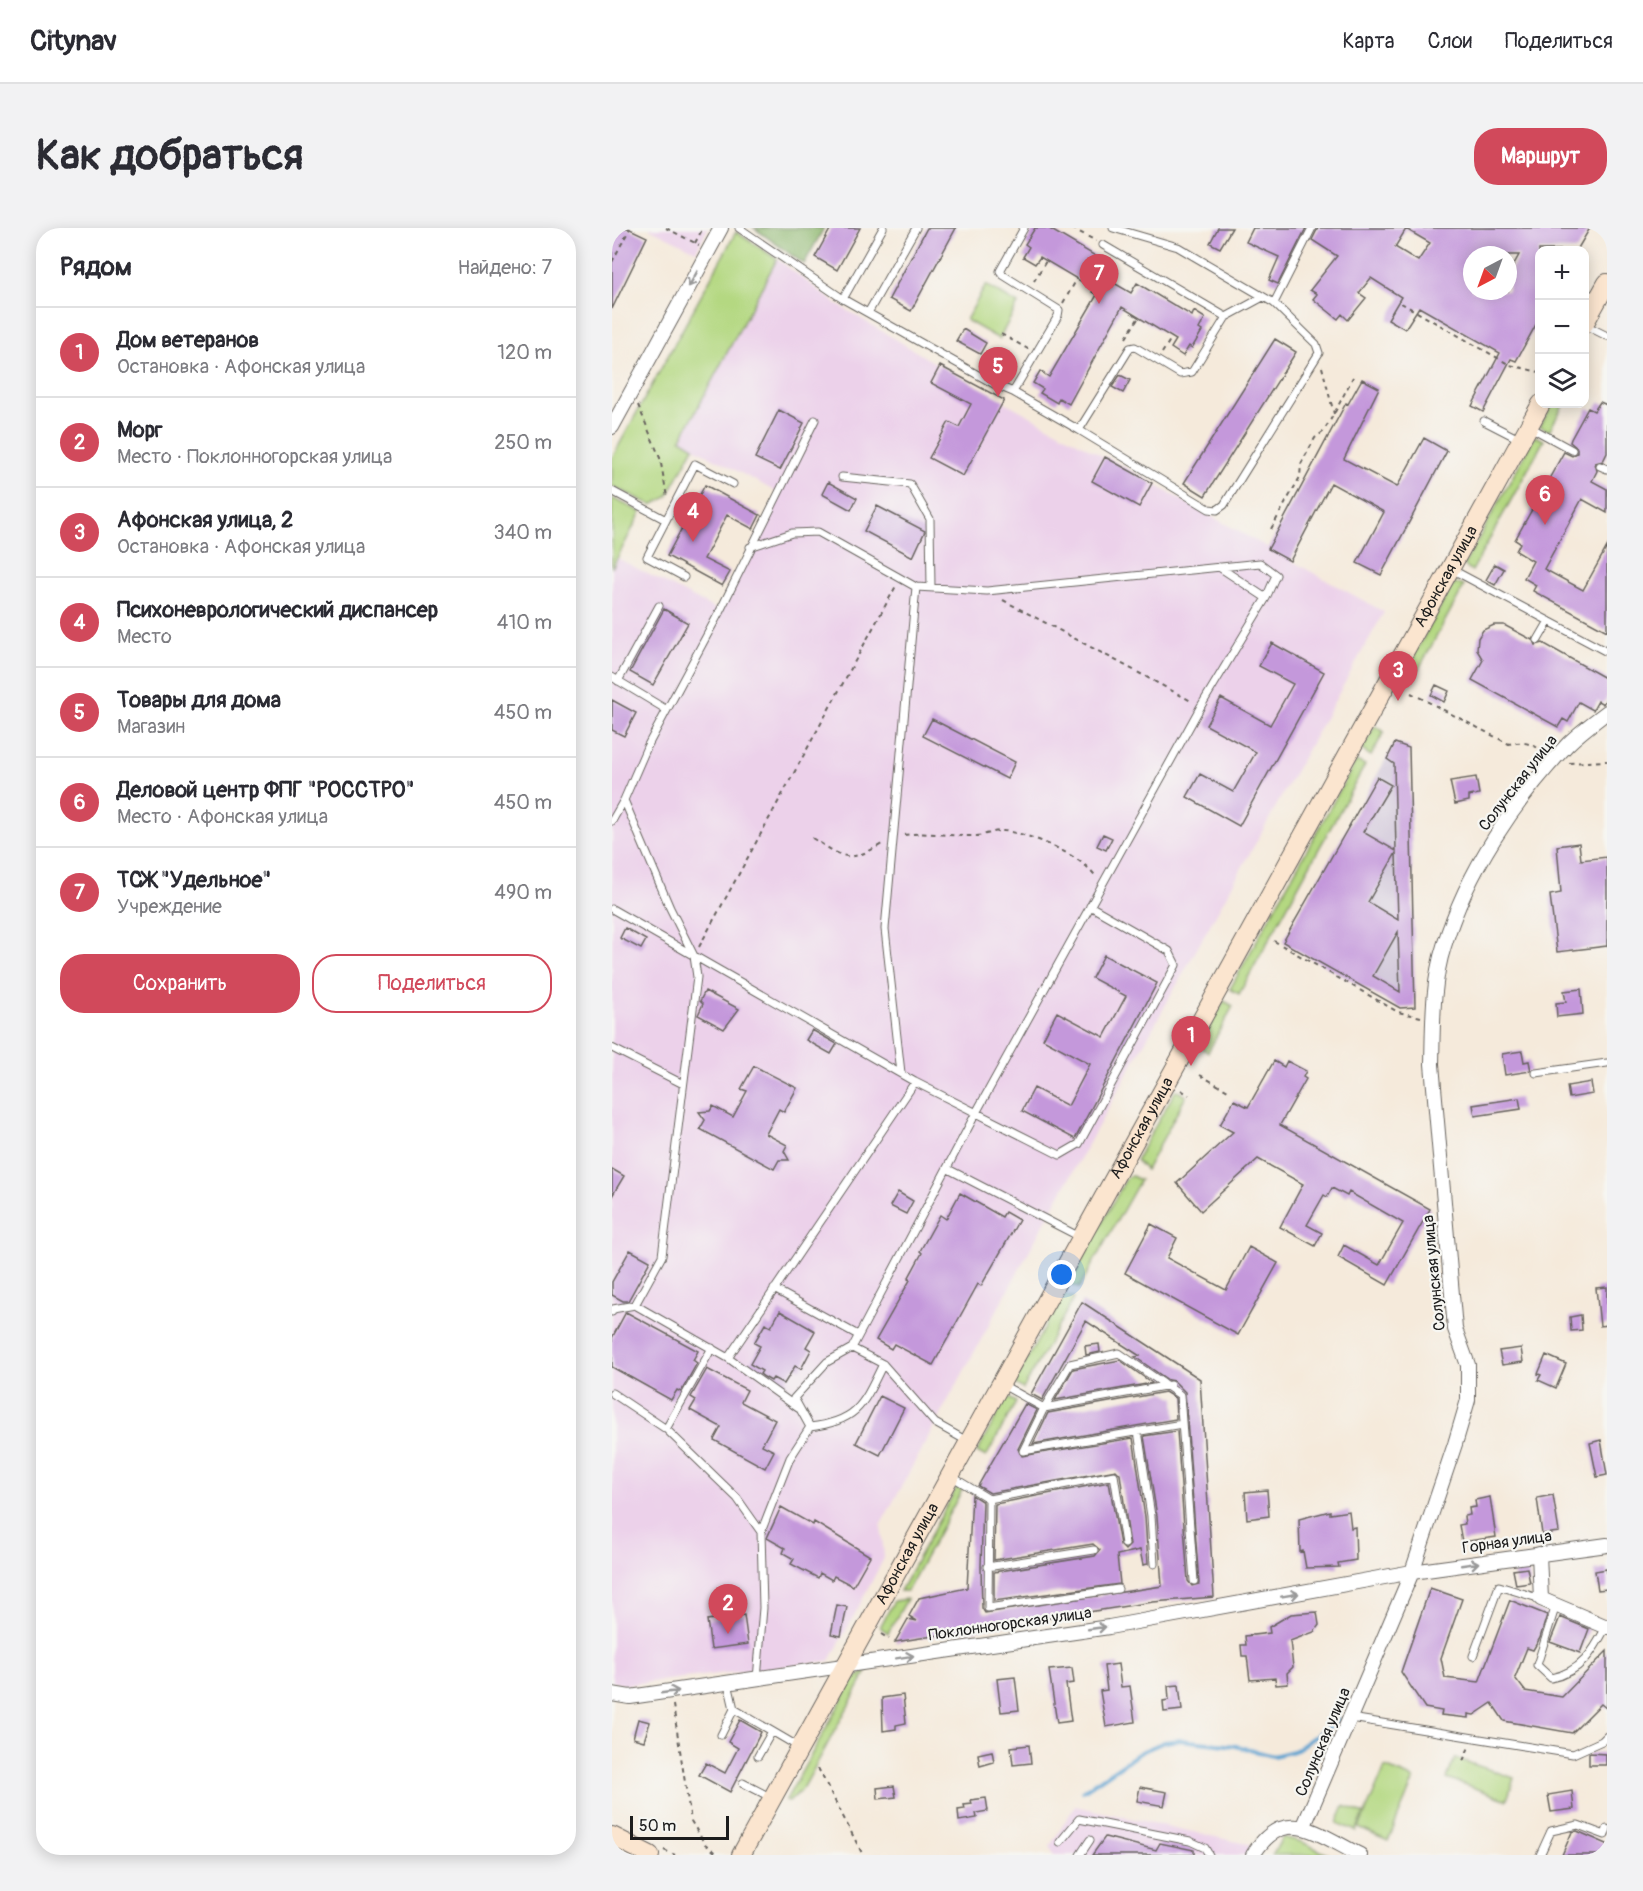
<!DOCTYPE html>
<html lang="ru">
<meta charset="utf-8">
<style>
:root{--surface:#fff;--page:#f2f2f3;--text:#2b2b33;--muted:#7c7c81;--line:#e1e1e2;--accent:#d1495b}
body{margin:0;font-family:Pangolin,sans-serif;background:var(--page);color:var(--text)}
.controls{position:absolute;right:18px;top:18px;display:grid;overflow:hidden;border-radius:12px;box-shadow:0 3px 15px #0003}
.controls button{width:54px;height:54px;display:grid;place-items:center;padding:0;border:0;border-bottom:2px solid var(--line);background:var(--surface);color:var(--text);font:30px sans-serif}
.compass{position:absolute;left:851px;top:18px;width:54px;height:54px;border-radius:50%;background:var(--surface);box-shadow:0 3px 15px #0003;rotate:221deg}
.scale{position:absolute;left:18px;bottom:15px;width:99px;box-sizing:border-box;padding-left:6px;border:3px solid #1c1c1c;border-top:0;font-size:16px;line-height:21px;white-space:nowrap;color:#1c1c1c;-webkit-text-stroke:4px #f6f6f2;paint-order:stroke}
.you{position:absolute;left:450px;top:1047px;width:21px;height:21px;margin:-15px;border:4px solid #fff;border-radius:50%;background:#1a73e8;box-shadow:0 0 0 9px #1a73e833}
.badge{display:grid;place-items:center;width:39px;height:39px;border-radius:50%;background:var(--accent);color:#fff;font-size:20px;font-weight:700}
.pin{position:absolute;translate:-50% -50px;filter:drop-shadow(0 2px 3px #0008)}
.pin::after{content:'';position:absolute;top:32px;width:21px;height:18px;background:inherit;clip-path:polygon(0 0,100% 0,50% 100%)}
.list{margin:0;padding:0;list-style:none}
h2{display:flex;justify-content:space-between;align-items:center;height:78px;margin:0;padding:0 24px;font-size:26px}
h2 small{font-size:20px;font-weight:400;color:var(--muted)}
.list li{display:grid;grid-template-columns:39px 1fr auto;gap:18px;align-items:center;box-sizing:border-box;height:90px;padding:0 24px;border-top:2px solid var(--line)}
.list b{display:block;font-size:22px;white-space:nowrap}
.list p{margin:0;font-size:20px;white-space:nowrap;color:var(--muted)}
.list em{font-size:20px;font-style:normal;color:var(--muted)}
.actions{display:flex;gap:12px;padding:18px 24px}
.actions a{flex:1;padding:14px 0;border:2px solid var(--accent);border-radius:24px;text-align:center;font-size:21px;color:var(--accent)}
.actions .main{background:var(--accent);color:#fff}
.icon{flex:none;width:33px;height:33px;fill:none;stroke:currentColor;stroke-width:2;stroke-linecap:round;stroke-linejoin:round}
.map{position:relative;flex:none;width:995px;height:1627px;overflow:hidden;border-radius:24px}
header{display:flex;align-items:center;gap:36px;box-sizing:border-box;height:84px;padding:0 30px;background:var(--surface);border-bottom:2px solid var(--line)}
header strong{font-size:28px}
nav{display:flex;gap:33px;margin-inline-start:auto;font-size:21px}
.intro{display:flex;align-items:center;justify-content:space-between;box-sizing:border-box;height:144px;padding:0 36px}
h1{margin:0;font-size:42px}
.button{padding:15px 27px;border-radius:24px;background:var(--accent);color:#fff;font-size:21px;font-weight:700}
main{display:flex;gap:36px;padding:0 36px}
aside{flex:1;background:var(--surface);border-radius:24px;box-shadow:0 3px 15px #0003}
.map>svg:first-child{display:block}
</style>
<header>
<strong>Citynav</strong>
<nav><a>Карта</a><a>Слои</a><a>Поделиться</a></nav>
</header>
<div class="intro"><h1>Как добраться</h1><a class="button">Маршрут</a></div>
<main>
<aside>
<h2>Рядом<small>Найдено: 7</small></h2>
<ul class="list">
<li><span class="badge">1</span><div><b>Дом ветеранов</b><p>Остановка · Афонская улица</p></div><em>120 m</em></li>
<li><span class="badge">2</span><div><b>Морг</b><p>Место · Поклонногорская улица</p></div><em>250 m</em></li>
<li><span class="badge">3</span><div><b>Афонская улица, 2</b><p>Остановка · Афонская улица</p></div><em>340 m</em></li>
<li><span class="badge">4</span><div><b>Психоневрологический диспансер</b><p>Место</p></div><em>410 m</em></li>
<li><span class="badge">5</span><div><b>Товары для дома</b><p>Магазин</p></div><em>450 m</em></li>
<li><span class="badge">6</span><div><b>Деловой центр ФПГ &quot;РОССТРО&quot;</b><p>Место · Афонская улица</p></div><em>450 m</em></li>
<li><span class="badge">7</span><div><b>ТСЖ &quot;Удельное&quot;</b><p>Учреждение</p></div><em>490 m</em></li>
</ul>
<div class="actions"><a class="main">Сохранить</a><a>Поделиться</a></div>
</aside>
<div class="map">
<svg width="995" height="1627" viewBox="0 0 995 1627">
<rect width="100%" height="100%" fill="#f6f6f2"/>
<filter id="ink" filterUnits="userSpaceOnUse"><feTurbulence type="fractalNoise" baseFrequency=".0167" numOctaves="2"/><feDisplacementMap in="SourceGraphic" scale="12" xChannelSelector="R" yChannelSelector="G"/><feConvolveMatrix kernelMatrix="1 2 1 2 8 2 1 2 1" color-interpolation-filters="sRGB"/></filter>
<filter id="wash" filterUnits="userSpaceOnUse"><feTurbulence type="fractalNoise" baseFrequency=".008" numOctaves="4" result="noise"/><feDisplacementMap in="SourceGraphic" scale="24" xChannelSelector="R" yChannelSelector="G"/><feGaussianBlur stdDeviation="1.35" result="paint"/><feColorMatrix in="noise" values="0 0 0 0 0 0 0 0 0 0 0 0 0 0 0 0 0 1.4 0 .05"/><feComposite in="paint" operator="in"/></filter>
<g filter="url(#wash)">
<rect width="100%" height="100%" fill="#f5eadb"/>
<!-- built -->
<path fill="#ecd1ea" d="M37,0H96L84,23Z
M165,31L226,77L328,138L772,384L434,992L269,1296L272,1330L218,1433L12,1457L0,1454V340L5,330L107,383L166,265L68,212Z
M463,1578L640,1617L634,1627H442L438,1618Z"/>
<!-- industrial -->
<path fill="#cbbfd5" d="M783,515L797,520L803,779L788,780L671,714Z"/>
<!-- green -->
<path fill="#b4d881" stroke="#687a4e" stroke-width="1.5" d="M124,4L165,31L69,211L82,219L55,269L40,277L0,258V230Z
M374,57L406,76L387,111L354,92Z
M941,176H952L937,203L928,198Z
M923,208L932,212L860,343L852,337Z
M0,270L29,284L0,340Z
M842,355L852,358L804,446L794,441Z
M763,498L772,504L759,528L750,522Z
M744,533L753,537L627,766L618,761Z
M612,773L621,778L596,824L587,819Z
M564,862L574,868L534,942L524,932Z
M520,948L528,952L467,1060L457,1056L515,949Z
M451,1066L462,1070L411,1161L402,1155Z
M395,1169L404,1174L374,1229L365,1224Z
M345,1259L350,1262L295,1363H288Z
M295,1371L276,1405L268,1399L282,1373Z
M256,1442L192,1559L177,1574L174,1572L238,1457L243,1450Z
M843,1530L902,1550L895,1572L835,1550Z
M773,1539L802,1551L776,1613L747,1600Z
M732,1578L752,1586L744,1603L725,1595Z
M671,1609L690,1614L717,1627H660Z"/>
<!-- forest -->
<path fill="#8fb86f" stroke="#566a46" stroke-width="1.5" d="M142,0H212L192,36Z"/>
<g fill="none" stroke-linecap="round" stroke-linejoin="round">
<!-- stream -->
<path stroke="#59a1d0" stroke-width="4" d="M471,1563L529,1524L552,1514L568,1512L624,1518L661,1528L682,1523L728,1491"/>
</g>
<g id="blocks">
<!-- building -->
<path fill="#c498db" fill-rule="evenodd" d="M0,0H16L35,9L0,81Z
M219,0H248L225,42L203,29Z
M315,0H344L299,83L277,71Z
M423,0H436L497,36L490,48L519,65L525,55L580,88L582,83L593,90L587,101L590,103L580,120L577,118L571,128L559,120L564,112L510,79L457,176L447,170L445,175L428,165L431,161L421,155L428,143L437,149L485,67L480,64L482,61L428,29L423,36L411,29L417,19L413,16Z
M606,0H620L608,20L598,15Z
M641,0H694L666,56L657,52L667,29L634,14Z
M706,0H978L965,22H927V91L904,133L899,131L871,184L860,178L888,125L807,79L793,101L776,91L789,69L759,50L747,65L754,70L736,92L730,86L726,91L701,71L705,66L698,62L725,28L700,12ZM794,1L818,15L806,33L783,19ZM860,27H907L896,47V63H860Z
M351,101L374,115L368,126L344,113Z
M663,111L684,124L593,268L572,255Z
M328,138L392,172L351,248L317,230L337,194L347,199L359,176L319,155Z
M508,147L518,152L511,165L500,159Z
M750,151L767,160L732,231L785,259L812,210L835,223L769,347L745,335L772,284L719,255L678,333L656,321L734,175L736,176Z
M988,174L995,177V225L991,233L983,235L985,243L980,253L995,261V285L970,271L932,341L971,362L995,319V403L921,363L924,357L912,350L921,333L904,323L908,315L903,312L952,224L960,228L965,225V220L958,214L959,211L976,180L982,183Z
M167,182L192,195L168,242L143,230Z
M493,229L540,255L527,279L480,253Z
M216,254L245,270L239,282L210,266Z
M93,257L148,287L141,301L115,287L92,331L118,344L110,358L55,328Z
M265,278L313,303L301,329L252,303Z
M883,336L892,341L883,357L874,352Z
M52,381L76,395L41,457L18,444Z
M882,397H892L920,412L921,410L924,417L931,415L995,451V469L991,476L986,473L981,482L967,474L956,494L951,491L946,499L860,452L871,432L865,422L866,410L871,402Z
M660,415L712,444L627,598L575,569L588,546L621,564L644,524L594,497L609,470L658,497L681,456L647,438Z
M824,457L837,463L832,474L819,467Z
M0,472L24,485L12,508L0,502Z
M320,491L403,534L395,551L311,508Z
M783,515L797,520L803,779L788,780L671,714L765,549L779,557L751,604L784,623L782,536L775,531ZM784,625L786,692L756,674ZM786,704L788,764L761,748Z
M864,549L867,566L857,568V573L843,576L838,553Z
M491,606L500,610L494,622L485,618Z
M967,615L969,632L995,629V718L945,724L938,667L949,665L945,618Z
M13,700L34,712L29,721L8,710Z
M492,727L545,755L463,911L410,883L422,860L456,878L478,836L431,811L445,784L492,809L514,768L480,750Z
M969,761L971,786L945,789L944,775L954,774L952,763Z
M93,763L127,781L112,801L86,787L91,776L88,773Z
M200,802L225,816L219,826L194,812Z
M910,823L912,834L917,833L919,843L893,847L890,826Z
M662,833L672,839L675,833L694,843L691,849L694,851L668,897L818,981L775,1057L726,1029L732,1017L767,1037L791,995L737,964L735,968L720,960L715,969L712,967L695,997L710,1005L703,1018L668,999L691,956L646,931L589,983L565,955L621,904L608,897L622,872L636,879Z
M142,838L185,860L172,884L167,881L154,906L175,917L172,923L177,932H167L162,941L88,901L93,892L87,884L98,883L101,878L121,889L135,863L129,861Z
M979,854L981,866L957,870L955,858Z
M907,870L909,881L863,888L861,877Z
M0,941L12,948L0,968Z
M286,964L301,973L294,986L278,978Z
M348,965L390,989L393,984L407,992L369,1058L366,1056L321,1137L282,1116L279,1121L264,1112L298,1052L296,1051L310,1025L308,1023L328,987L334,991Z
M539,996L565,1010L555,1030L614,1062L637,1019L666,1035L626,1107L513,1045Z
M18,1022L38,1033L16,1073H11L0,1067V1054Z
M995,1059V1097L988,1098L984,1060Z
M470,1074L588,1151L602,1369L541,1374L283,1414L296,1391L305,1393L297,1388L307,1370L355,1360L360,1267L371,1274L369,1339L370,1380L373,1385L550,1358L545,1288L532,1208L565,1203L576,1353L580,1358L587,1356L573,1164L562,1153L556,1152L523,1129L528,1128L474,1093L430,1172L419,1166Z
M168,1083L203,1103L194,1119L199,1122L189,1141L183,1138L172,1156L161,1150L159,1153L152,1149L148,1146L150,1143L138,1136L148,1118L142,1115L153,1096L159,1099Z
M14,1084L86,1123L81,1132L85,1135L69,1164L65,1162L59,1172L0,1139V1110Z
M969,1087L970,1102L959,1103L958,1089Z
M487,1116L488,1124L474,1127L473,1118Z
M909,1120L911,1134L890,1137L887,1123Z
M934,1127L954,1136L944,1160L926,1152L929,1147L926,1146Z
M508,1132L540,1155L443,1172L461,1141Z
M95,1141L135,1162L129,1174L163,1192L150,1217L162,1223L153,1240L102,1212L109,1199L78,1182L84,1172L79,1169Z
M553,1164L563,1170L564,1191L421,1216L436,1185Z
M268,1168L292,1180L268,1227L244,1215Z
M413,1176L425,1182L406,1221L410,1228L521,1210L533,1289L536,1336L531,1337L528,1322L505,1327L508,1356L382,1373V1344L483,1328L488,1322L481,1316L382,1332L383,1276L497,1254L508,1317L513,1322L518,1317L508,1246L504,1242L378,1265L366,1258Z
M989,1212L995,1247L985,1249L978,1215Z
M655,1262L657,1288L635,1291L633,1264Z
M941,1267L947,1304L930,1306L925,1270Z
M878,1269L884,1309L850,1314L847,1297L853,1296L852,1288L858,1287L857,1280L864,1279L863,1272Z
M169,1279L201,1297L202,1294L258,1328L241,1358L222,1348L220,1352L208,1345L206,1350L179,1336L182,1331L171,1325L173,1320L155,1310Z
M718,1283V1286L737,1283L739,1300L743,1299L744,1332L726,1335L727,1339L694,1340L691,1323L688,1324L687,1291Z
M915,1340L918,1355L904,1357L901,1342Z
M995,1341V1361L986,1362L983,1343Z
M818,1360L850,1371L829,1430L833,1450L867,1454L898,1372L935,1387L928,1410L921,1422L915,1420L903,1450L913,1463L950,1469L995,1423V1481L989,1476L960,1505L892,1493L880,1475L862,1487L856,1486V1490L829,1487L830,1483L813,1480L789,1444Z
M225,1377L235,1379L229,1408L219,1406Z
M705,1384L707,1397L702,1404L678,1413L681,1439L675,1445L676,1456L664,1457L663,1450L638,1452L635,1428H630L629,1417H634L633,1408L658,1405L657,1399L679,1386Z
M132,1387L136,1416L99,1421L95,1392Z
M948,1389L977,1401L968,1425L938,1414Z
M506,1436L509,1459L518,1458L523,1494L494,1499L488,1463L495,1462L492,1438Z
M460,1440L462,1455L454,1456L459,1493L445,1495L437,1442Z
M403,1449L407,1482L389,1484L385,1451Z
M567,1457L570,1482L552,1484L551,1473L557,1472L556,1458Z
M291,1467L294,1495L284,1497V1501L271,1503L270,1470Z
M26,1491L38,1494L32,1513L21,1510Z
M128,1492L149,1504L118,1564L87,1547L94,1535L113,1545L126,1520L116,1514Z
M417,1517L419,1535L401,1537L399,1519Z
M380,1523L382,1534L368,1538L366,1526Z
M977,1525L994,1526V1537H977Z
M282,1558L284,1569L266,1571L265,1560Z
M528,1559L555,1564L552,1578L525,1573Z
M960,1563L962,1581L939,1584L936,1567Z
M374,1570L376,1583L364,1585L365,1590L347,1593L346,1582L353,1581L352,1577L360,1576L359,1572Z
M965,1603L995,1616V1627H950L960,1604Z
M493,1609L544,1622L548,1615L582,1622V1627H480Z"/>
</g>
</g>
<g filter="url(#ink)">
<use href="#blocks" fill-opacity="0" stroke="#68645f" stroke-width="1.5"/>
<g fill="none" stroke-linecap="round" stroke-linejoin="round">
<defs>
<path id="lane" d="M127,0L231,71L382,156L401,164
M412,0L388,43L391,47L447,82L446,88L401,164L467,202L518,120L523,119L568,146L580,144L614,89L651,69
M491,17L614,89
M972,64L986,71
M231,71L271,0
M662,75L700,0
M256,85L304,0
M973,97L995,108
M872,193L907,211
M918,199L960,222
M467,202L597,281L605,282L612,277L707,125L704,116L662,75L566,19L501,0
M988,238L995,241
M230,249L298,256L318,291L319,360
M0,263L54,292
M138,319L180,305L206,304L304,359L375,363L648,335L664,347L654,370L589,478L365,883L240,1120L271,1136L323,1195L355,1213
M607,339L654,370
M839,341L995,424
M72,349L35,329L83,236L121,256
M926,412L937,393
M0,449L55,482
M6,453L47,378
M12,572L58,680L82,728L85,749L50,1028L23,1077L116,1130L186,1180
M0,593L12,572L35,519L108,383L203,192
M0,681L303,854L448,927L467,916L564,737L557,723L478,678
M0,820L71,856
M289,845L273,701L304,359
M924,845L995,835
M336,941L468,1009
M162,1061L246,1107
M0,1084L1,1081L23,1077
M116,1130L303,854
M389,1156L432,1180L558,1157
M0,1165L54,1201L100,1120
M570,1196L411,1223L432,1180L458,1136L507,1125L568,1167L582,1353
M198,1199C246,1193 251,1177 271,1136
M54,1201L125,1270L149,1304
M526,1203L539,1288L542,1336
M339,1248L377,1271L502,1247L513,1316
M377,1271L376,1380L506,1361
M375,1339L482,1322
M944,1377L925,1437L939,1450C969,1444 981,1424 994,1399
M861,1428L887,1358L929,1371
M145,1451L151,1380L149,1304L178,1230L198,1199L182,1170L215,1134L240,1120
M122,1481L187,1519
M739,1490L961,1526L990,1513L995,1508
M109,1507L122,1481L116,1455
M146,1528L159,1505
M131,1555L158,1569
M448,1614L467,1591L578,1613L593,1620L597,1627
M468,1627L478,1612
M928,1627L939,1603L966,1597L993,1607L995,1601"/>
<path id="street" d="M0,199L109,0
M927,1326L929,1371L995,1399
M0,1466L18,1469L497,1399L800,1344L995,1317
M691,1600L800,1344L843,1216L856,1172V1137L843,1101L820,836C821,797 820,755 832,718C855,643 902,573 956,516C968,504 982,494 995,484
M641,1627C672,1575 707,1607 748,1627"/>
<g id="secondary">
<path d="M972,96L995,55"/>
<path d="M0,1608L38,1627"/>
<path id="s1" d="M129,1627L929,176"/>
</g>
</defs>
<!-- lane casing -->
<use href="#lane" stroke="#68645f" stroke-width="9"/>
<!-- street casing -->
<use href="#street" stroke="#68645f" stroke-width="16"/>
<!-- secondary casing -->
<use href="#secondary" stroke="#68645f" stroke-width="20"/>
<!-- path -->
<path stroke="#68645f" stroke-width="2" stroke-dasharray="4.5 4.5" stroke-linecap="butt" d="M54,0L87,17
M460,0L484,13
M83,15L91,0
M0,34L18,0
M422,53L434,33
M451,75L465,51
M789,75L898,137L927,144
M389,106L416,121
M514,110L527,89
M550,125L560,109
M710,139L722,186
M26,177L48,230L55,269
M67,288L74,293
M659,301L688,249L689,236L703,210L711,204L722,186L741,149
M391,372L581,474
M799,465L897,516C910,513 921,515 931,524
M957,535L995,533
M292,607C317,603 340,609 365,608C374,607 383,602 392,603C417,605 471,628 484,649
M200,610C233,630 235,636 270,616
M662,713L786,784L809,789
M87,719L284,358
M588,847L618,864
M569,862L577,867
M269,1406L277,1411
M61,1477L79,1593L93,1616L107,1627
M851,1533L857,1519
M206,1540L251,1627
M52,1622L63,1627"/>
<!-- lane -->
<use href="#lane" stroke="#fff" stroke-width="7"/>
<!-- street -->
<use href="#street" stroke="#fff" stroke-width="14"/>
<!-- secondary -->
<use href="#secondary" stroke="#fbe5cf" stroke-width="18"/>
</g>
<!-- one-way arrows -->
<defs><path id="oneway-shaft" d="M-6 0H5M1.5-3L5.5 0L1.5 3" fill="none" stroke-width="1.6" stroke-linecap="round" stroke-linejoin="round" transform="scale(1.5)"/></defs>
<g stroke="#999">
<use href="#oneway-shaft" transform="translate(81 51) rotate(119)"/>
<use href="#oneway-shaft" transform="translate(858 1336) rotate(-8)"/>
<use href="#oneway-shaft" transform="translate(678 1367) rotate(-10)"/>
<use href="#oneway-shaft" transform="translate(485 1400) rotate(-8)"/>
<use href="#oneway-shaft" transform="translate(293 1429) rotate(-9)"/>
<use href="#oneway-shaft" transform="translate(58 1464) rotate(-8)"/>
</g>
</g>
<g text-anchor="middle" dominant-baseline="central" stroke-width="4.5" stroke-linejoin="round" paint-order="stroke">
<!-- street labels -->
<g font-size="16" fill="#1c1c1c" stroke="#f6f6f2">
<text stroke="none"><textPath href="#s1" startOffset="1460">Афонская улица</textPath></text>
<text transform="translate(906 555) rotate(-52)">Солунская улица</text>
<text stroke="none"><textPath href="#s1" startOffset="830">Афонская улица</textPath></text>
<text transform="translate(822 1045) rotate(-96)">Солунская улица</text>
<text transform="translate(895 1314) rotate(-8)">Горная улица</text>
<text stroke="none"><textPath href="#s1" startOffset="344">Афонская улица</textPath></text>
<text transform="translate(398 1396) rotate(-8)">Поклонногорская улица</text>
<text transform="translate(711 1514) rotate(-67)">Солунская улица</text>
</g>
</g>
</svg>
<div class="controls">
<button>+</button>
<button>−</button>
<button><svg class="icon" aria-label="layers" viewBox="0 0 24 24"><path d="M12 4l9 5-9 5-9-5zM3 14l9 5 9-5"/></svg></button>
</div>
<svg class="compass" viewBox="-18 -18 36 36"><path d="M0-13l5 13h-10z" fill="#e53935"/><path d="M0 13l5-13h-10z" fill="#7c7c81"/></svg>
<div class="scale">50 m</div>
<div class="you"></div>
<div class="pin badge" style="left:579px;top:838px">1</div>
<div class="pin badge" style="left:116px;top:1406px">2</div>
<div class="pin badge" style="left:786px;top:473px">3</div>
<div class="pin badge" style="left:81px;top:314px">4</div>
<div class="pin badge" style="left:386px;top:169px">5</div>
<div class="pin badge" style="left:933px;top:297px">6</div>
<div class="pin badge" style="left:487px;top:76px">7</div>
</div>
</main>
